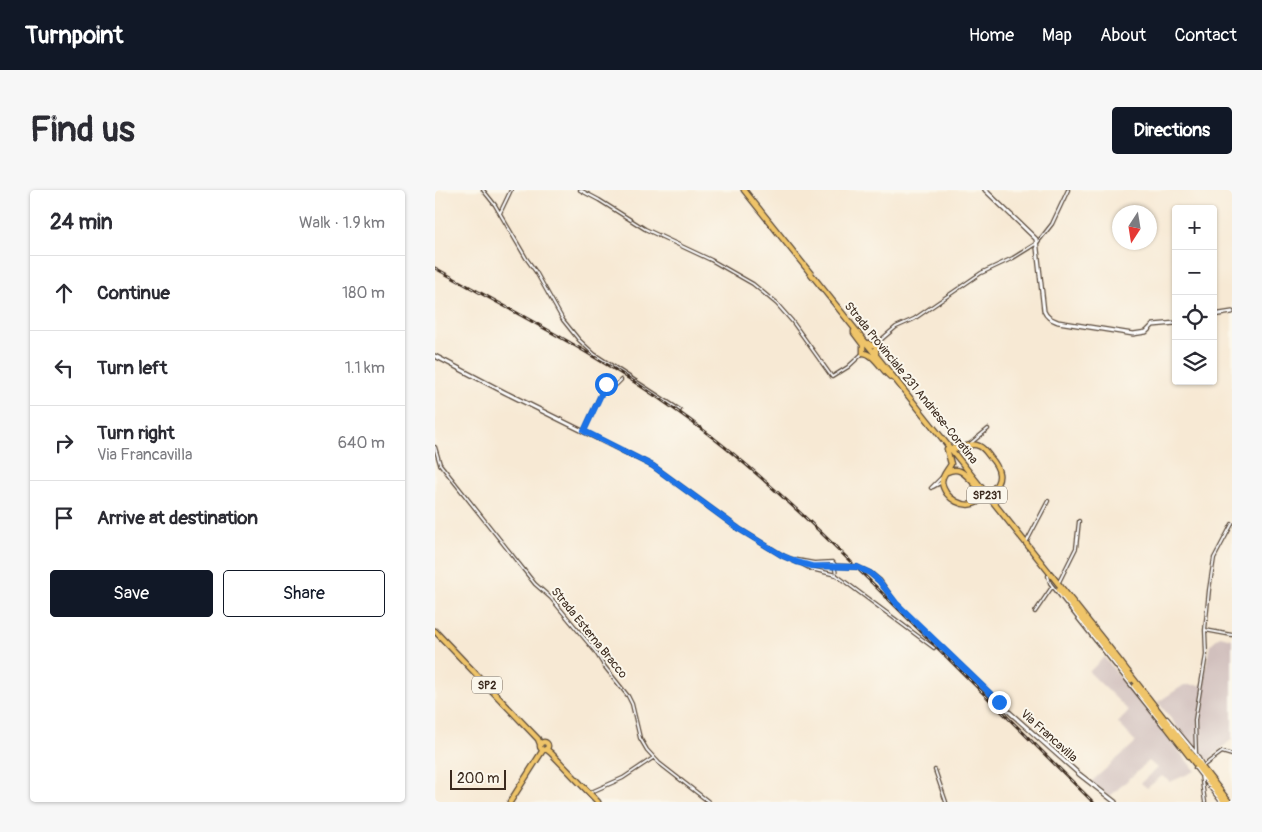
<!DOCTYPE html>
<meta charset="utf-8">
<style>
:root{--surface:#fff;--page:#f7f7f7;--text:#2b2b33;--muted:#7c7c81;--line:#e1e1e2;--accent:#111827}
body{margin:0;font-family:Pangolin,sans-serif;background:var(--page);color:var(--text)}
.controls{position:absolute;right:15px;top:15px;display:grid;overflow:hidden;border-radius:5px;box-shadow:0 1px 4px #0004}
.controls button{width:45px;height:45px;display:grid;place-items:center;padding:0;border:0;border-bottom:1px solid var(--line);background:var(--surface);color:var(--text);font:25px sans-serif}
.compass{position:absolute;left:677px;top:15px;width:45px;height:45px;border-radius:50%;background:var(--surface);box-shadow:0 1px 4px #0004;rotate:192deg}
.scale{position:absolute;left:15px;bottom:12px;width:56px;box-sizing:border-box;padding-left:5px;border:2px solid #3b2a1e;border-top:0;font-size:14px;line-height:18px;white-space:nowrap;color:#3b2a1e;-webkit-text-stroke:4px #fbf7ec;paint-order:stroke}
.stop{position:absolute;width:15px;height:15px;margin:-11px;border:4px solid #1a73e8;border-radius:50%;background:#fff}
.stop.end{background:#1a73e8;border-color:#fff;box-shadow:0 1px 5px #0008}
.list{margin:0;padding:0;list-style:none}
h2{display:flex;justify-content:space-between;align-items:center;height:65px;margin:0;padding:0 20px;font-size:21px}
h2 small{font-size:16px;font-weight:400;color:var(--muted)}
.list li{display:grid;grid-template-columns:32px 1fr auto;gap:15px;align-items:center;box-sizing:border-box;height:75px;padding:0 20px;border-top:1px solid var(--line)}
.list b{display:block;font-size:19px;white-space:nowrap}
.list p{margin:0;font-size:16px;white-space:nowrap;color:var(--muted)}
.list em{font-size:16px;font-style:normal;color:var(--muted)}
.actions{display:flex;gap:10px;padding:15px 20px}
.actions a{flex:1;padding:11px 0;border:1px solid var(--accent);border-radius:5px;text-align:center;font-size:18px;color:var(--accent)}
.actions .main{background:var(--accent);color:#fff}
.icon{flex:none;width:28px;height:28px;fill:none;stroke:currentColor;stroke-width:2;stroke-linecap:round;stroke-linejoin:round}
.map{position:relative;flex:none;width:797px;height:612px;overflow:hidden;border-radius:5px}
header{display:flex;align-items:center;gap:30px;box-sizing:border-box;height:70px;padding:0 25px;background:var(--accent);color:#fff}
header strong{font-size:24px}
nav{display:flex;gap:28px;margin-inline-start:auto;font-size:18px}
.intro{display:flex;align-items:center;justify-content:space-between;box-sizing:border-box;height:120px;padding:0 30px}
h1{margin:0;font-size:35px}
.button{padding:12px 22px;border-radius:5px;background:var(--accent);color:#fff;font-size:18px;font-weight:700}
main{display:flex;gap:30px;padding:0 30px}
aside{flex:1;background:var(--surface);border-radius:5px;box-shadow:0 1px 4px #0004}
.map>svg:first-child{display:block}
</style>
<header>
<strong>Turnpoint</strong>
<nav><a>Home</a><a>Map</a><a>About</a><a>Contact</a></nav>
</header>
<div class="intro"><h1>Find us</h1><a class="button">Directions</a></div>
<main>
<aside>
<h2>24 min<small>Walk · 1.9 km</small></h2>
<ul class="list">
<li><svg class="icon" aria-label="ahead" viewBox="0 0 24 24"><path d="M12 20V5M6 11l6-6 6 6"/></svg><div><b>Continue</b></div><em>180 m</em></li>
<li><svg class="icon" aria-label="left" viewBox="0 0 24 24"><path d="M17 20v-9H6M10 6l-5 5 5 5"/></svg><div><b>Turn left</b></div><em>1.1 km</em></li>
<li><svg class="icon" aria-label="right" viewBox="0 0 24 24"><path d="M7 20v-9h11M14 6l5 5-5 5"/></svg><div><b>Turn right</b><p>Via Francavilla</p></div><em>640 m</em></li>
<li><svg class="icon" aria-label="arrive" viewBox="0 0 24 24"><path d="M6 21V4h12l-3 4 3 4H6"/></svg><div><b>Arrive at destination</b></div></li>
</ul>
<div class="actions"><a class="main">Save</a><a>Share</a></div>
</aside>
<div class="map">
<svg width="797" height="612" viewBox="0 0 797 612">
<rect width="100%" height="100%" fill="#fbf7ec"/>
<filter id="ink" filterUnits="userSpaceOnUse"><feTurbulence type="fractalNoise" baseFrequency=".02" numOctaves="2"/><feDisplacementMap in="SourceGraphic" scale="10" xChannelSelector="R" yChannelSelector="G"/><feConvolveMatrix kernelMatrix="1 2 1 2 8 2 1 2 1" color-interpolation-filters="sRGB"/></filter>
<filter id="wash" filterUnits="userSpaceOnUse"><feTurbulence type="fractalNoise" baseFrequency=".0096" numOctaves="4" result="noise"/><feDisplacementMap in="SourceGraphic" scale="20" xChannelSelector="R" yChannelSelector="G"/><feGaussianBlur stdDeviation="1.12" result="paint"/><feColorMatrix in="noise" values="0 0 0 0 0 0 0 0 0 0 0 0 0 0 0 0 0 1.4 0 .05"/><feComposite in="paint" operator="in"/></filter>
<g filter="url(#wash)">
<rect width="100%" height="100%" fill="#f7e9d4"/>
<!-- industrial -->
<path fill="#d1c0bd" d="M785,446L797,449V549L770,573L723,512L749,495H767L775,455Z
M669,467L760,581L735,592L727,586L712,598L706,593L722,578L714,571L674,607L656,592L701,552L683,533L694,521L654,482Z"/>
</g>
<g filter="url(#ink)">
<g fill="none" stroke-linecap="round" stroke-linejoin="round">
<defs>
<path id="minor" d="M48,0L60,15L91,68L101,82L128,130L144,150L159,164L245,220
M145,0L164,10L210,39L276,70L318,94L342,114L357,131L397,187L413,177L428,163
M65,23L76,0
M441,154L461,137L479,129L546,83L578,68L602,53L617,34L633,0
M149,241L170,195L173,194L181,195L186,190
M536,253L553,239
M0,257L5,274L100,394L116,408L160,461L170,477L193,506L197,514L205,548L212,560L224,573L274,612
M498,297L507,292
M496,298L506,288
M592,351L613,311
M357,369L379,373L398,372L400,375
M367,374L376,379L401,385L499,458
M400,379L401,385
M613,386L615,393L728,536
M624,392L641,358L644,331
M600,422L617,397
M770,440L797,445
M732,528L761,563
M767,574L761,563L760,530L771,465L770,440L774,400L779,368L797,334
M768,576L787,562L797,565
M760,578L786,612
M500,580L511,612
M766,585L770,612
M154,603L188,588L218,568"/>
<path id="tertiary" d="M550,0L601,49L609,121C612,128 616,129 623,132L698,144L711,142L718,135L741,133
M778,125L797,122
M0,166L69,202L218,276L304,339L348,366L362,372L376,375L422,377L435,383L445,391L461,414L572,520L644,584L680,612"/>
<path id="primary" d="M0,441L103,549L105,554
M105 556a4 4 0 1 1 8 0a4 4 0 1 1-8 0Z
M111,559L116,563L163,612
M75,612L108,560"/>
<path id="trunk" d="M309,0L673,456L794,612
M419,141V143L428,155V163C439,163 447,181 457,188
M433,153L436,155H441V163
M517,258C527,261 534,251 544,256C549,258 552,263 555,267C565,278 569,290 556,301
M512,259L516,274C513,280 507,285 507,292C509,309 531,321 544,311
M512,282C527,275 532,288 543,297
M624,400L696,490
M700,496L789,611"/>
</defs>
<!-- minor casing -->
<use href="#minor" stroke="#574739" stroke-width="4.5"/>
<!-- tertiary casing -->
<use href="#tertiary" stroke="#574739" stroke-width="5.5"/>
<!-- primary casing -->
<use href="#primary" stroke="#574739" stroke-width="7"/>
<!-- trunk casing -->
<use href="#trunk" stroke="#574739" stroke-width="7"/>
<!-- minor -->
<use href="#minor" stroke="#fff" stroke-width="2"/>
<!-- tertiary -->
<use href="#tertiary" stroke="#fff" stroke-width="3"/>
<!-- primary -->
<use href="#primary" stroke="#efc469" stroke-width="4.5"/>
<!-- trunk -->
<use href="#trunk" stroke="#efc469" stroke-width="4.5"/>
<defs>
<path id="rail" d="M0,78C83,124 168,167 245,223C307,267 363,319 417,373
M425,381L658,612"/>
</defs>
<!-- rail casing -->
<use href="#rail" stroke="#3b2a1e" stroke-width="3"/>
<!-- rail -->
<use href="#rail" stroke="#fbf7ec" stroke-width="1" stroke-dasharray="4" stroke-linecap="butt"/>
<defs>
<path id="trunk-bridge" d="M544,311L556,301"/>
</defs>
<!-- trunk-bridge casing -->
<use href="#trunk-bridge" stroke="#574739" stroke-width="7" stroke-linecap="butt"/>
<!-- trunk-bridge -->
<use href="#trunk-bridge" stroke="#efc469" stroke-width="4.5"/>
</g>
</g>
<g fill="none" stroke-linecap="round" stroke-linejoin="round" filter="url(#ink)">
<!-- route -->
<path stroke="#1a73e8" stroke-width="6" d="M171,194L149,241L218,276L304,339L348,366L362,372L376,376L422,377L435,383L444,391L462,414L564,512"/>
</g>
<g text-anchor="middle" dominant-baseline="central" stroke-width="4" stroke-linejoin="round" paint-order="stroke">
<!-- shield labels -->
<g fill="#fbf7ec" stroke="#75685c" stroke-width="1">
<rect x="532" y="296.5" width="40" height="17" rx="4"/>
<rect x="37" y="486.5" width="30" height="17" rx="4"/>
</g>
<g font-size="11" font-weight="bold" fill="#3b2a1e">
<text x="552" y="305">SP231</text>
<text x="52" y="495">SP2</text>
</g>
<!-- street labels -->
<g font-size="12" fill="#3b2a1e" stroke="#fbf7ec">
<text transform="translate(476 193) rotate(51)">Strada Provinciale 231 Andriese-Coratina</text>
<text transform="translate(154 443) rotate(51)">Strada Esterna Bracco</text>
<text transform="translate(614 546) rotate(42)">Via Francavilla</text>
</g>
</g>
</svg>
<div class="controls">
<button>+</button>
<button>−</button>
<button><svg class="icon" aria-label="locate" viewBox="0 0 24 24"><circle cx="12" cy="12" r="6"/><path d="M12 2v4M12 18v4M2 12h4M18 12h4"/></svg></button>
<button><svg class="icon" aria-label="layers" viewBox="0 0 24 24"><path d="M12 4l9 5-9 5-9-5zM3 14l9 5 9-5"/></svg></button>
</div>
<svg class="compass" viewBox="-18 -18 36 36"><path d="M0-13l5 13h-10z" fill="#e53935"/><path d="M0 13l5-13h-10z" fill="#7c7c81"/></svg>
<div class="scale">200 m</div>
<div class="stop" style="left:171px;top:194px"></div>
<div class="stop end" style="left:564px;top:512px"></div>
</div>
</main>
